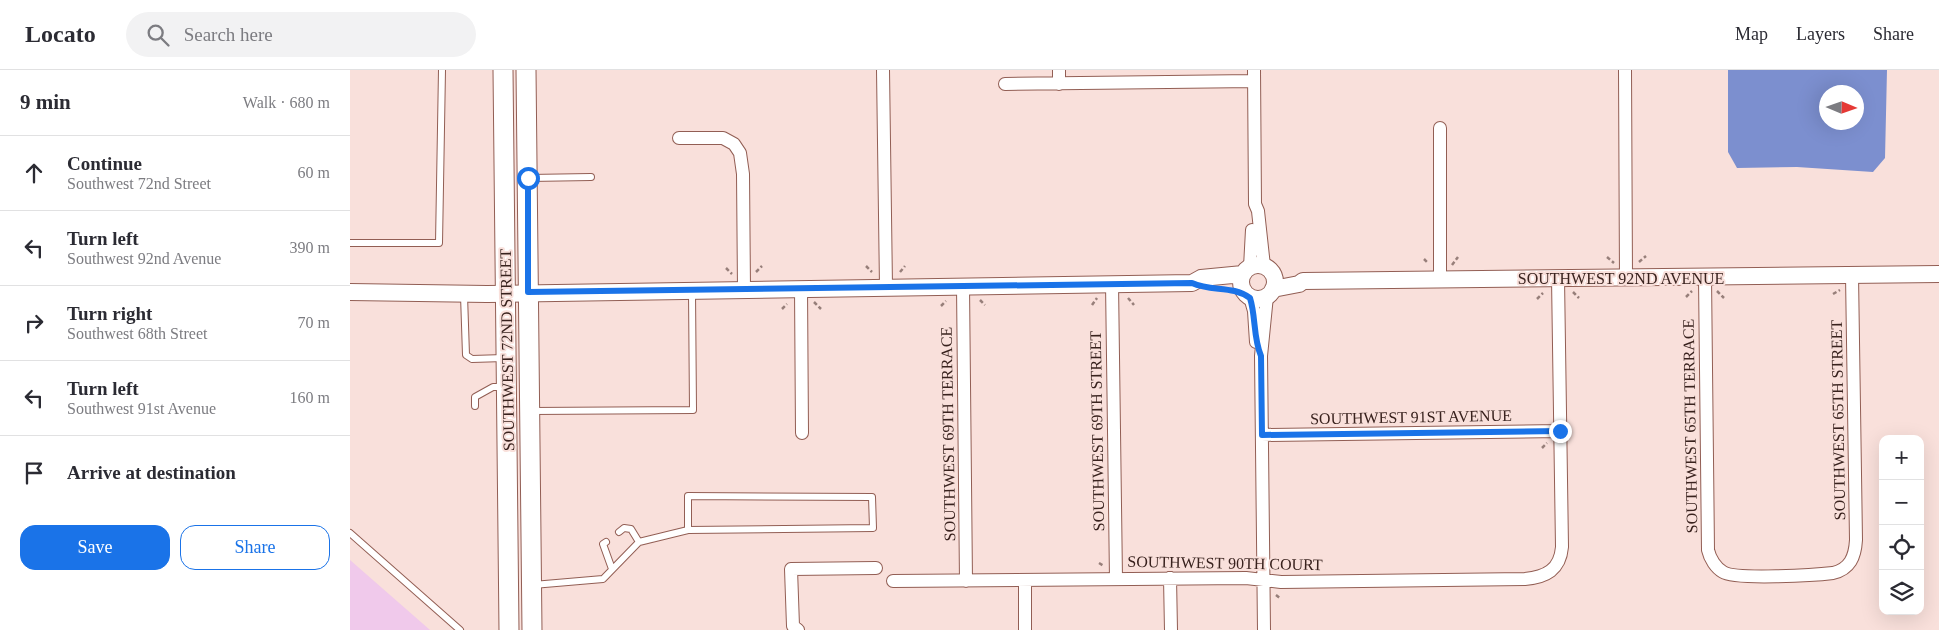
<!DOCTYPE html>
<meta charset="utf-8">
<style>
:root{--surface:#fff;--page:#f2f2f3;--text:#2b2b33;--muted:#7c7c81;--line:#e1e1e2;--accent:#1a73e8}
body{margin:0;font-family:Georgia,serif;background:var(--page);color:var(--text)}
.controls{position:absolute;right:15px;bottom:15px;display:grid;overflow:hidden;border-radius:10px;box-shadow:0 5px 20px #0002}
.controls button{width:45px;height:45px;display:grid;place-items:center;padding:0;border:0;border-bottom:1px solid var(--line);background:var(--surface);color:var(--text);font:25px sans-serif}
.compass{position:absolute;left:1469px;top:15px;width:45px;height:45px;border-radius:50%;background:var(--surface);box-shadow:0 5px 20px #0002;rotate:92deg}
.stop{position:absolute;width:15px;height:15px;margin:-11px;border:4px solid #1a73e8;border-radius:50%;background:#fff}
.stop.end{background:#1a73e8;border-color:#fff;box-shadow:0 1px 5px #0008}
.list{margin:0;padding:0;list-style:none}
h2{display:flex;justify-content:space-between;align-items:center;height:65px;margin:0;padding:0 20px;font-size:21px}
h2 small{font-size:16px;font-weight:400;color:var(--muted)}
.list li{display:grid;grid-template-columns:32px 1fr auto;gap:15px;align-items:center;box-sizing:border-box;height:75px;padding:0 20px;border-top:1px solid var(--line)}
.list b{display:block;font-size:19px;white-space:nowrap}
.list p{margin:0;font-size:16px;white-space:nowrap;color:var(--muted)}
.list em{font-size:16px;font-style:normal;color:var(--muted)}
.actions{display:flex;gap:10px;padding:15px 20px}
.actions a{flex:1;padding:11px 0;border:1px solid var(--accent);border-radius:15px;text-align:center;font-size:18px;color:var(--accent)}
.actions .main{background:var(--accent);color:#fff}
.icon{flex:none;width:28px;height:28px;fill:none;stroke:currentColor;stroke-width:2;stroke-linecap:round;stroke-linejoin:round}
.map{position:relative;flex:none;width:1589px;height:560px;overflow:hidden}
header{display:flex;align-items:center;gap:30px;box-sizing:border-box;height:70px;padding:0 25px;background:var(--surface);border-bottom:1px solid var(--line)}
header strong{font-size:24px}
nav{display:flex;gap:28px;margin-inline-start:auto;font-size:18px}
.search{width:350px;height:45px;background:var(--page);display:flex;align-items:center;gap:12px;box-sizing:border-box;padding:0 18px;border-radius:28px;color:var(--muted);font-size:19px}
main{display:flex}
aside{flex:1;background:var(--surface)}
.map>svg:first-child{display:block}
</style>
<header>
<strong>Locato</strong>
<div class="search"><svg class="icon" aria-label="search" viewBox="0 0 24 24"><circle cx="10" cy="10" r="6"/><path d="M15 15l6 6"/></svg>Search here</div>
<nav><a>Map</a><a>Layers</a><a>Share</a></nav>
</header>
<main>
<aside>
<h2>9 min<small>Walk · 680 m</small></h2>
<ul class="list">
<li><svg class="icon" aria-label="ahead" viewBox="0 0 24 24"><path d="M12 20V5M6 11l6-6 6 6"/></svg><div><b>Continue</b><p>Southwest 72nd Street</p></div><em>60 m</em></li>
<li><svg class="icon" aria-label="left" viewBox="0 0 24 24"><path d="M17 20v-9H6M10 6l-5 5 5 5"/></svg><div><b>Turn left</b><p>Southwest 92nd Avenue</p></div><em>390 m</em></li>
<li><svg class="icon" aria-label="right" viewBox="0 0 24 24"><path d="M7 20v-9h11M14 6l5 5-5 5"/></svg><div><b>Turn right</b><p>Southwest 68th Street</p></div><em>70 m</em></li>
<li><svg class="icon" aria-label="left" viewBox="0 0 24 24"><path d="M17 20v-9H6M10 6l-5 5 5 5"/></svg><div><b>Turn left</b><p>Southwest 91st Avenue</p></div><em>160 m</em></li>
<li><svg class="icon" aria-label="arrive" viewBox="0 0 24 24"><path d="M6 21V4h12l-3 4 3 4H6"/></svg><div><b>Arrive at destination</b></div></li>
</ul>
<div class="actions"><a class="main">Save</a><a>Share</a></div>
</aside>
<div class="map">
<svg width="1589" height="560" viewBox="0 0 1589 560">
<rect width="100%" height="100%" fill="#f9e0db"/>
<!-- green -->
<path fill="#f0c9eb" d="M0,490L80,560H0Z"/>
<!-- water -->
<path fill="#7c8fcf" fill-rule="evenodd" d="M1378,0H1537L1535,88L1523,102L1447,97L1387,98L1378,82ZM1476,22H1506V52H1476Z"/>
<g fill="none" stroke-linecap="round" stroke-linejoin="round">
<defs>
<path id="service" d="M179,108L241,107
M0,173H89L92,0
M114,225L116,285L122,289L154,288
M125,336V327L143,317H153
M181,341L343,340L342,222
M269,462L274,458L281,459L289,472
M0,463L110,560
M256,472L253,474L262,499
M183,515L253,509L289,472L338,460V426L522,427L523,458L338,460"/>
<path id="minor" d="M533,0L536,217
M709,0V14
M904,0L905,134L908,141L914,196
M1275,0L1276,208
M655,14L904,11
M1090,58V210
M329,68H373L384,74L390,83L393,104L394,219
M900,197L902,160
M1355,207L1358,480C1360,489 1366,498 1373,502C1385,510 1466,505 1483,503C1500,499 1505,487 1506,470L1502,205
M762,213L766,509
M613,216L616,511
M451,218L452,363
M900,227L904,241L906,272
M912,365L1210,361
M820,508L821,560
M675,510V560
M543,511L896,508L931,512L1175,509C1196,507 1210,500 1212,477L1208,208
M448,560L443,556L441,499L526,498
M914,560L911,286L917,226"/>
<path id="tertiary" d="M891 212a17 17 0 1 1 34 0a17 17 0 1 1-34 0Z
M923,219L949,214L953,211L1589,204
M0,222L137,224L842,213L851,208L893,204"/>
<path id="secondary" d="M153,0L159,560
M176,0L182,560"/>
</defs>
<!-- service casing -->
<use href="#service" stroke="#925e54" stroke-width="8"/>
<!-- minor casing -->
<use href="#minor" stroke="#925e54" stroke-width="14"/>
<!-- tertiary casing -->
<use href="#tertiary" stroke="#925e54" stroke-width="18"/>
<!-- secondary casing -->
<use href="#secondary" stroke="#925e54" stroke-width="21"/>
<!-- path -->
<path stroke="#977f7a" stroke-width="2.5" stroke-dasharray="4 2.5" stroke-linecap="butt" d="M1257,187L1264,193
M1074,189L1078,193
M1289,192L1296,186
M1102,195L1108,187
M516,196L522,202
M376,198L382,204
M406,202L412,196
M550,202L555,196
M1367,221L1374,228
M1223,222L1229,228
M1483,224L1490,220
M1336,227L1342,221
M778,228L784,235
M1187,229L1193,223
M630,230L635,235
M464,232L471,239
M742,235L747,228
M591,236L596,231
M432,239L437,234
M1192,378L1197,373
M896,491L900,496
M749,493L754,496
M779,497L785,493
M926,525L931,529"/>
<!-- service -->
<use href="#service" stroke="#fff" stroke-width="6"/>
<!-- minor -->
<use href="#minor" stroke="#fff" stroke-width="12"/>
<!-- tertiary -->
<use href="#tertiary" stroke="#fff" stroke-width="16"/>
<!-- secondary -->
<use href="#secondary" stroke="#fff" stroke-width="19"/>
</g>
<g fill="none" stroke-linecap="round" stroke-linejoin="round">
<!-- route -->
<path stroke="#1a73e8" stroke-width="6" d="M178,108V222L842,213C862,222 882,215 900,228C906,247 903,267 911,286L912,365L1210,361"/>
</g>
<g text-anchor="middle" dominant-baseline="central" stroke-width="4" stroke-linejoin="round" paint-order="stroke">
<!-- street labels -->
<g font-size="16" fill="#39221e" stroke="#f9e0db">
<text x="1271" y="208">SOUTHWEST 92ND AVENUE</text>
<text transform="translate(157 280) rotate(-91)">SOUTHWEST 72ND STREET</text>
<text transform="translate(1061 347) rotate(-1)">SOUTHWEST 91ST AVENUE</text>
<text transform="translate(1488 350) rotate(-91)">SOUTHWEST 65TH STREET</text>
<text transform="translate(1340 356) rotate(-91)">SOUTHWEST 65TH TERRACE</text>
<text transform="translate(747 361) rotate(-91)">SOUTHWEST 69TH STREET</text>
<text transform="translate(598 364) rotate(-91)">SOUTHWEST 69TH TERRACE</text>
<text transform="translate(875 493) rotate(1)">SOUTHWEST 90TH COURT</text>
</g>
</g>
</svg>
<div class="controls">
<button>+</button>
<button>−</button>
<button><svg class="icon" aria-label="locate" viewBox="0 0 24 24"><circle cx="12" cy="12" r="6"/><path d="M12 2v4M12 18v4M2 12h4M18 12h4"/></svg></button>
<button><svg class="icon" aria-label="layers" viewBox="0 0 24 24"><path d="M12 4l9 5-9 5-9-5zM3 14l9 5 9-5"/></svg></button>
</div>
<svg class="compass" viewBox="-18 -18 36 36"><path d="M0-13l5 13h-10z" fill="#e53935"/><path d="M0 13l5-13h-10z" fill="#7c7c81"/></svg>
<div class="stop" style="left:178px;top:108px"></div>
<div class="stop end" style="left:1210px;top:361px"></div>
</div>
</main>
